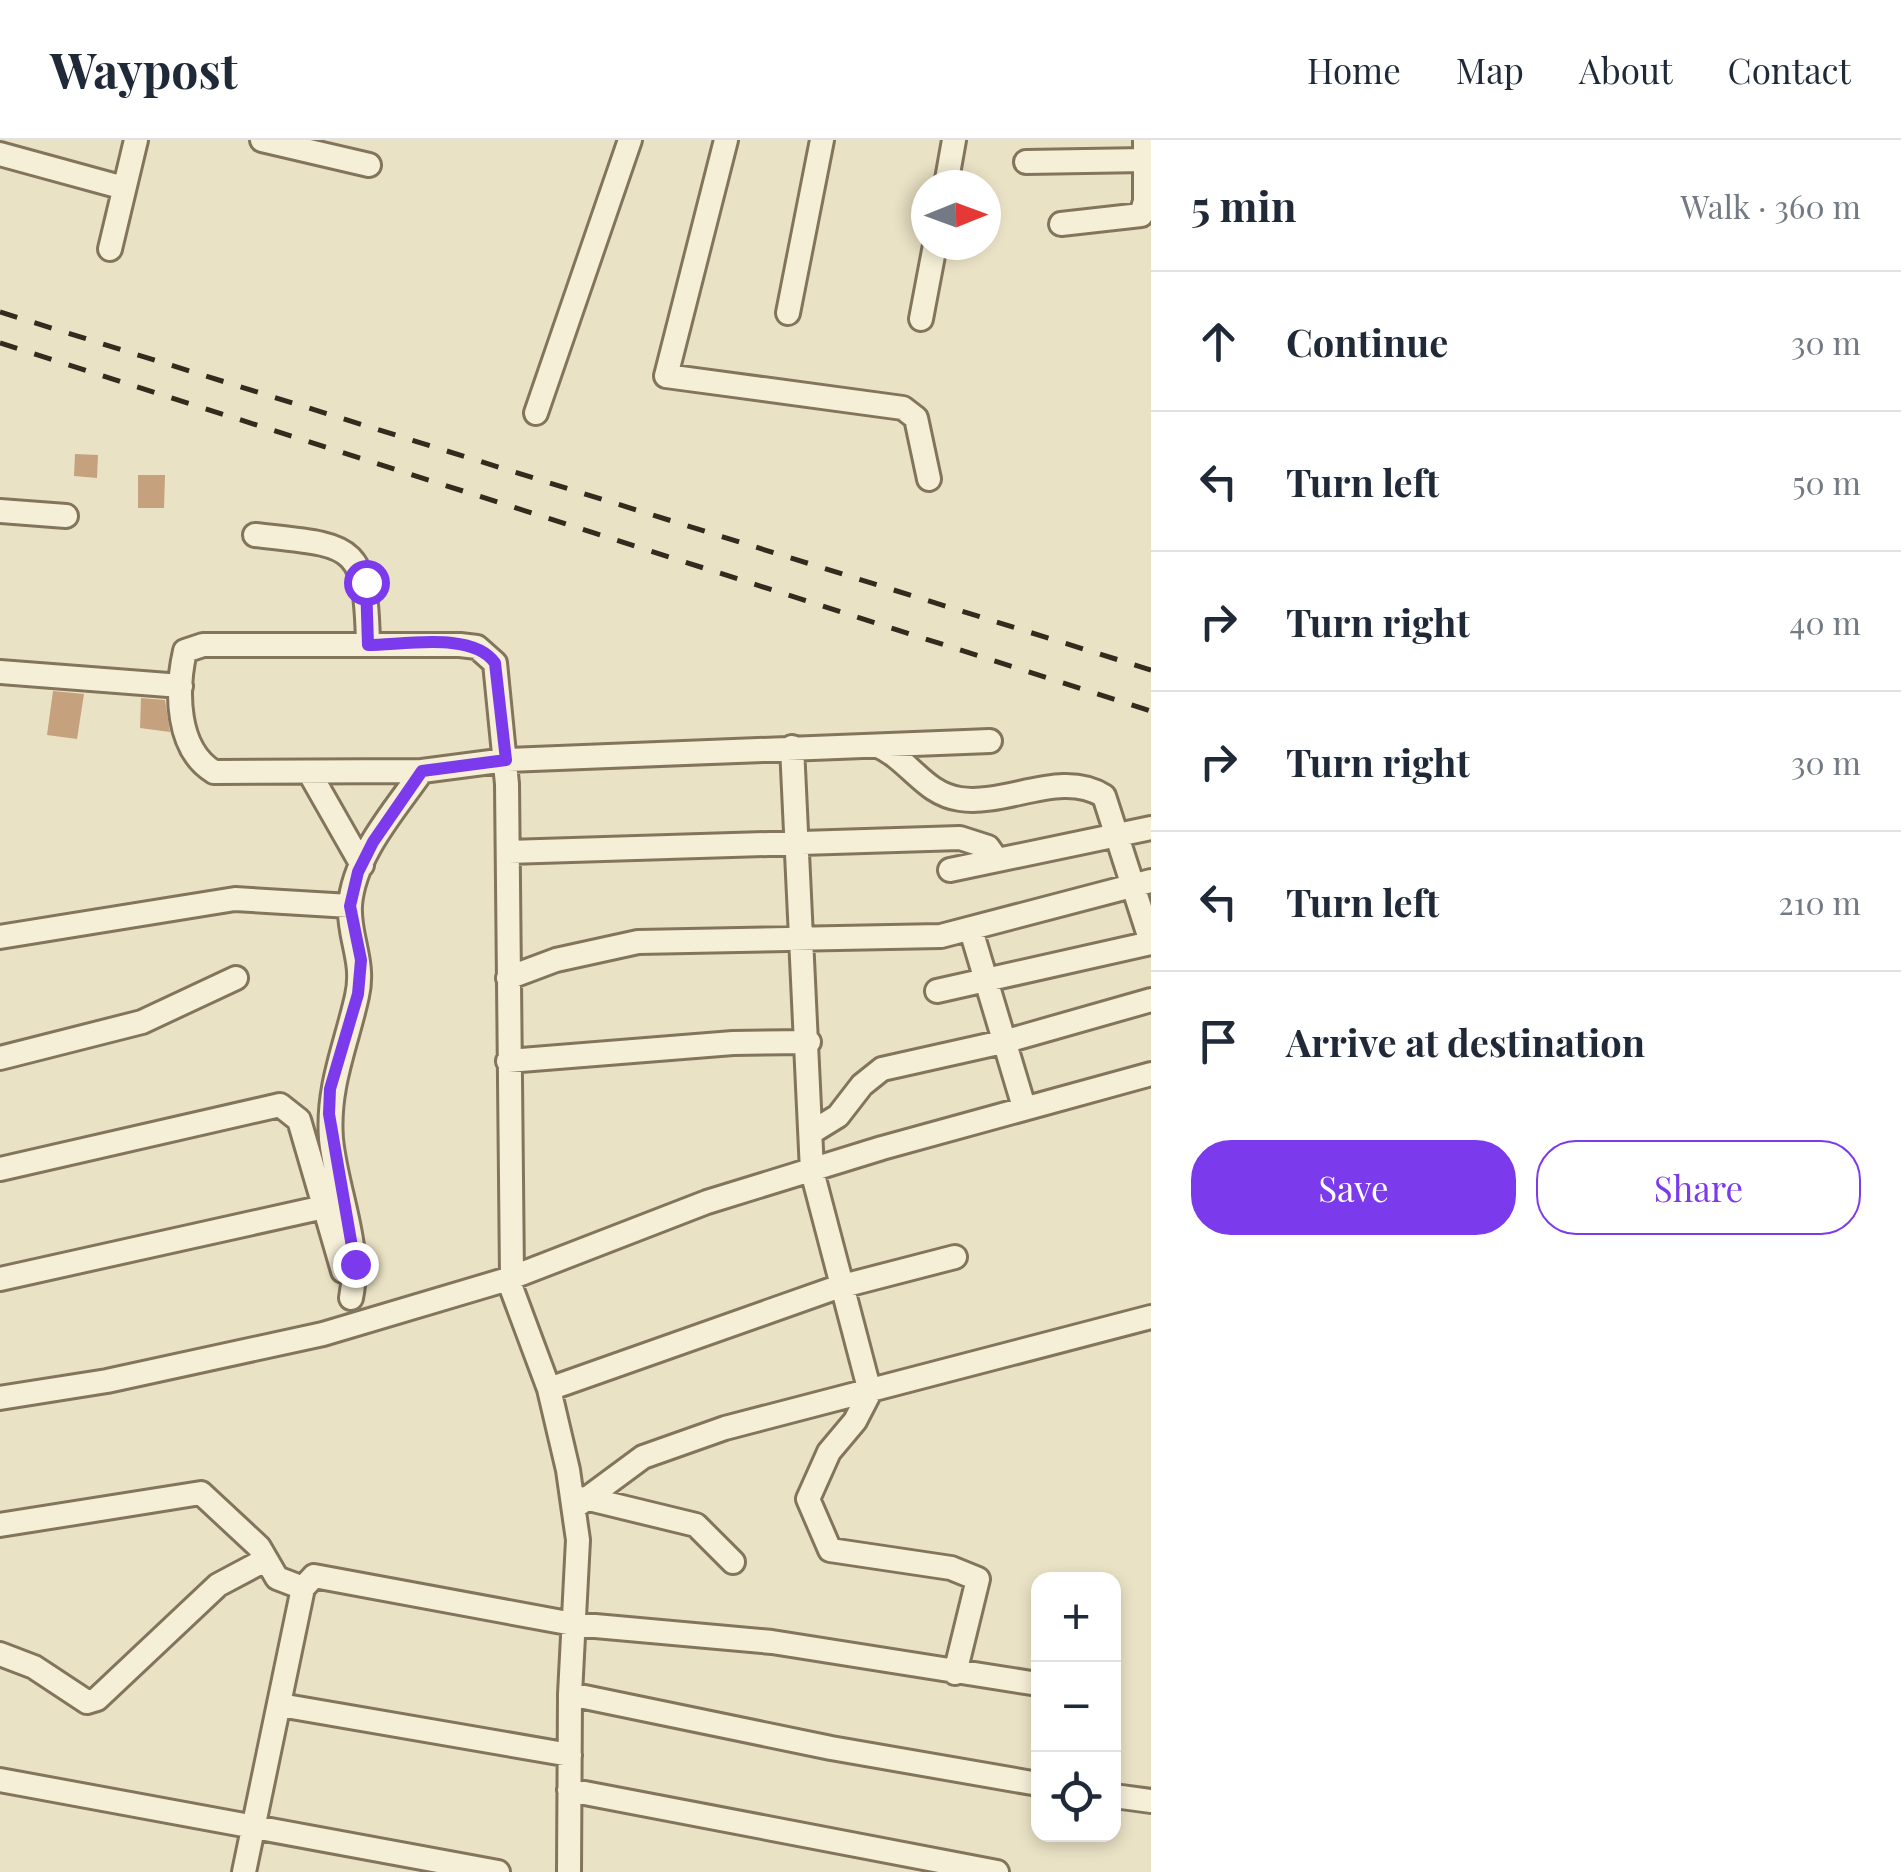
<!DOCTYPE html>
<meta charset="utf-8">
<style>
:root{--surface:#fff;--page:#f6f6f7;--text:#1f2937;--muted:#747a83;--line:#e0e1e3;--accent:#7c3aed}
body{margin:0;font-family:"Playfair Display",serif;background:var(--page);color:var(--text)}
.controls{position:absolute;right:30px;bottom:30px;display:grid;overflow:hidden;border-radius:20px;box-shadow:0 5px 15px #0003}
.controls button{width:90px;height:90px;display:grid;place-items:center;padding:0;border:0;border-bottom:2px solid var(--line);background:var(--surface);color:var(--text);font:50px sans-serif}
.compass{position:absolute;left:911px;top:30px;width:90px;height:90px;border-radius:50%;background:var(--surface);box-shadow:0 5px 15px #0003;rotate:89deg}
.stop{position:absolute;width:30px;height:30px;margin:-22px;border:8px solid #7c3aed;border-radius:50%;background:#fff}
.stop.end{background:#7c3aed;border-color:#fff;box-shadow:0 2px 10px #0008}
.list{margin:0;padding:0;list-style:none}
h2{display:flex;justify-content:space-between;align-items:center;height:130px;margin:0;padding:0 40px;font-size:42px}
h2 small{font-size:32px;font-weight:400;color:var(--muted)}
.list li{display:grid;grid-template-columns:65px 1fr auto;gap:30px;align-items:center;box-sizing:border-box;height:140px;padding:0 40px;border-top:2px solid var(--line)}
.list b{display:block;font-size:38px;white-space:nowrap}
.list em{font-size:32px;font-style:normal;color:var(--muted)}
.actions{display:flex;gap:20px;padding:30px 40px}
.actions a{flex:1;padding:22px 0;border:2px solid var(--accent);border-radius:40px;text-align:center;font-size:35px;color:var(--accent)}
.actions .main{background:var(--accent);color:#fff}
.icon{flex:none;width:55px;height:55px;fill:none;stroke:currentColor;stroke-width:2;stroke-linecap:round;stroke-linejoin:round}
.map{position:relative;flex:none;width:1151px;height:1732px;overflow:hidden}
header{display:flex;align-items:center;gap:60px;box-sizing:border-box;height:140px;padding:0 50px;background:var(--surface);border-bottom:2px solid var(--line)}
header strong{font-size:48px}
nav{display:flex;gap:55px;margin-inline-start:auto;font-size:35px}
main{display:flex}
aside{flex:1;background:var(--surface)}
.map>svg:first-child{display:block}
</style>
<header>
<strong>Waypost</strong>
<nav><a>Home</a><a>Map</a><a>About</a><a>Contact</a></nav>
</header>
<main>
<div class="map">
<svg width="1151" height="1732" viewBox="0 0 1151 1732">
<rect width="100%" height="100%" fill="#eae2c5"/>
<!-- building -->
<path fill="#c5a17e" d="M75,314L98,315L97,338L74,336Z
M138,335H165L164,368H138Z
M53,551L84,554L77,599L47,595Z
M141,558L165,560L170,592L140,588Z"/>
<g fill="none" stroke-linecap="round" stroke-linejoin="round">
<defs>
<path id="minor" d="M262,0L369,25
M726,0L666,236L903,268L916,278L929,339
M0,14L124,48
M1026,22L1145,20
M946,45L954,0
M1061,84L1141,75L1145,61V0
M110,109L136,0
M788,173L822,0
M921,179L935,105
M536,273L630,0
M0,371L66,376
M255,395C353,406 366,401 368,505
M0,532L181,546
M878,606C910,620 924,654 960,659C1007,666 1061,629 1104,656L1151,802
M792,607L812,1031L870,1252L855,1281L829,1312L808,1359L830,1410L951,1428L978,1439L955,1533
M422,631L214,632C176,609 176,551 185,511L203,505H460L477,507L495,523L507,644L512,1137
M309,632L362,725
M508,712L960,698L988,707L997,720
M950,730L1151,688
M971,790L1024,967
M0,797L235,759L350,766
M508,838L556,820L638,802L941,796L1151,741
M937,851L1151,803
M0,918L142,882L236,838
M508,921L733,903L809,902
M812,992L838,976L862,945L882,929L1007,901L1151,860
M0,1029L280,965L299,980L343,1131
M0,1139L324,1067
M508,1139L549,1249L568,1330L578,1400L570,1554L569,1732
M351,1158C362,1105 336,1051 331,999C327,947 346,906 357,856C365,821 348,797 350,765C354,715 395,670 422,631L506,620L990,601
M549,1249L835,1148L955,1117
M0,1258L107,1241L323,1194L508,1139L707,1062L882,1008L1151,934
M585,1358L696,1385L733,1422
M574,1368L643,1317L725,1288L1151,1177
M0,1385L201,1353L259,1407L277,1438L303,1448
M0,1514L34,1527L87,1562L97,1559L218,1445L265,1420
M570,1554L831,1608L1038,1644
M280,1565L570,1615
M0,1640L498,1732
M569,1650L997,1732
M1114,1656L1151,1661
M244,1732L303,1448L314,1436L573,1484L772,1502L1038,1544"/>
</defs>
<!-- minor casing -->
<use href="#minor" stroke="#83745c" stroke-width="28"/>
<!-- minor -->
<use href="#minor" stroke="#f5efd7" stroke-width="22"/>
<!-- rail -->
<path stroke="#342b1f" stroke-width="5" stroke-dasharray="18 18" stroke-linecap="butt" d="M0,172L1151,530
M0,203L1151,571"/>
</g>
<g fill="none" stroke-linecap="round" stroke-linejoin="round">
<!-- route -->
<path stroke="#7c3aed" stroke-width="12" d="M355,1124L329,974L330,949L358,854L361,820L350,766L358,732L373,702L422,631L506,620L495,523C473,491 403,505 368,505L366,442"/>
</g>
</svg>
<div class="controls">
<button>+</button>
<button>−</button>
<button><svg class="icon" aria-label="locate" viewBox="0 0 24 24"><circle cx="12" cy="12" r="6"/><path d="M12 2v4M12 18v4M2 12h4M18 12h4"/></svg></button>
</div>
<svg class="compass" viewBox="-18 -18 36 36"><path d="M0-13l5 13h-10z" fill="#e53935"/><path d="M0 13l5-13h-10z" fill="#747a83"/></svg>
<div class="stop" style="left:366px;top:442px"></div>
<div class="stop end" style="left:355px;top:1124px"></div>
</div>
<aside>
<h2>5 min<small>Walk · 360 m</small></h2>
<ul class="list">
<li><svg class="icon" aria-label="ahead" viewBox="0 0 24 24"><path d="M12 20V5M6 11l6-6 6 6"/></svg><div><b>Continue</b></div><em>30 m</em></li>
<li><svg class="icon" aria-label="left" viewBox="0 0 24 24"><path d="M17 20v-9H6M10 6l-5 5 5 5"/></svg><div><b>Turn left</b></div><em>50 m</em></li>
<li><svg class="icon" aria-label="right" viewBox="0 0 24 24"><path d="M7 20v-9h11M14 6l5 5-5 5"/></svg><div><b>Turn right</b></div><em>40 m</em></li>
<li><svg class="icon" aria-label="right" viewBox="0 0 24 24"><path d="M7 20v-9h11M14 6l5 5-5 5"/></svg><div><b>Turn right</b></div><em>30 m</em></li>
<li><svg class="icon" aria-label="left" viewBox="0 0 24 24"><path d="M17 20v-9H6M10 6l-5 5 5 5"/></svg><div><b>Turn left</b></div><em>210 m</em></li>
<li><svg class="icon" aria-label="arrive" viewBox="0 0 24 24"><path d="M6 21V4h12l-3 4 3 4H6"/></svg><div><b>Arrive at destination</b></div></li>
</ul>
<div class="actions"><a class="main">Save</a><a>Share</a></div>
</aside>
</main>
